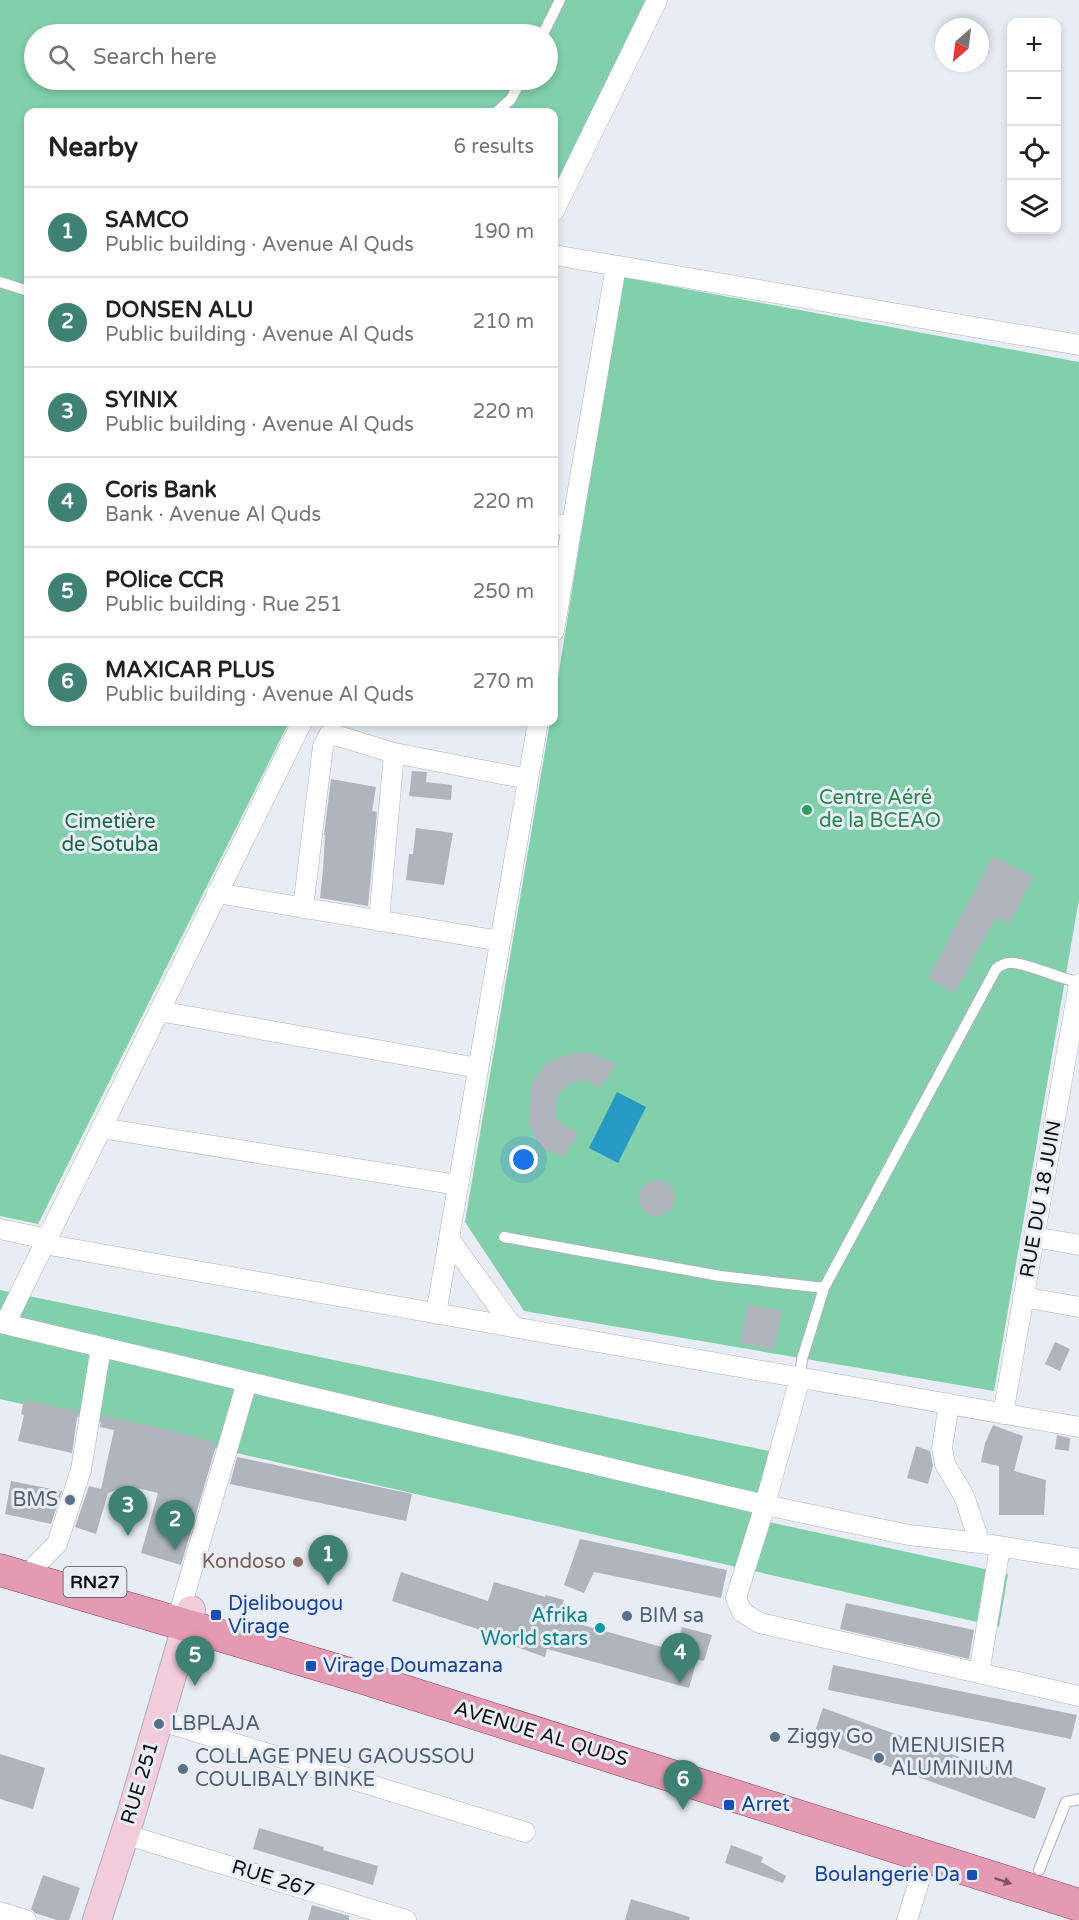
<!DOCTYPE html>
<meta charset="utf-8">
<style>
:root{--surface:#fff;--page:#f2f2f2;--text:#202124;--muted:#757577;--line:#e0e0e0;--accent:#3f8274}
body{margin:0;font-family:"Varela Round",sans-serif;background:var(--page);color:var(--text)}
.controls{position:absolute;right:18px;top:18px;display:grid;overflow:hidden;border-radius:12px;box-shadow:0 3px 9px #0003}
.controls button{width:54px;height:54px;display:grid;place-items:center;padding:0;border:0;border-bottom:2px solid var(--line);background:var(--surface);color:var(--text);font:30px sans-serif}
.compass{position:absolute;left:935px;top:18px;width:54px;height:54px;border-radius:50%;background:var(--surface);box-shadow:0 3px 9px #0003;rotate:208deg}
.you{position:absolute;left:524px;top:1160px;width:21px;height:21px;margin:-15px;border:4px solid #fff;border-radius:50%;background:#1a73e8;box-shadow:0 0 0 9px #1a73e833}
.badge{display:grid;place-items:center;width:39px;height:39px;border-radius:50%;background:var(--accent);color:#fff;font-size:20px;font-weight:700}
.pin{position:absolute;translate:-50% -50px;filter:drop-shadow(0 2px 3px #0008)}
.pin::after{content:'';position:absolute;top:32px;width:21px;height:18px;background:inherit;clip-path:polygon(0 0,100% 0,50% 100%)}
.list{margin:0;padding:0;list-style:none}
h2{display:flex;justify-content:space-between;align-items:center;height:78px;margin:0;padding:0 24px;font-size:26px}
h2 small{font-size:20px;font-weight:400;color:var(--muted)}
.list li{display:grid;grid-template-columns:39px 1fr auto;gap:18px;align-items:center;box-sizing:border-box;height:90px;padding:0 24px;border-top:2px solid var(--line)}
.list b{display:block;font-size:22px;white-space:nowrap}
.list p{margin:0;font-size:20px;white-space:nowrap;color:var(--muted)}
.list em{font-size:20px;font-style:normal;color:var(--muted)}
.icon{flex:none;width:33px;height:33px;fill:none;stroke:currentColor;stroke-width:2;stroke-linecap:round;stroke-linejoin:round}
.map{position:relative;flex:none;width:1079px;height:1920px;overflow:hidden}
.search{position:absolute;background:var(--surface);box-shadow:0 3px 9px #0003;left:24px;top:24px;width:534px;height:66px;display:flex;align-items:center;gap:15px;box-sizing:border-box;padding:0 21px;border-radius:33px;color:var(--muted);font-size:22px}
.panel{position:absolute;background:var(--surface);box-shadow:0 3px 9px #0003;left:24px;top:108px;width:534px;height:618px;border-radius:12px}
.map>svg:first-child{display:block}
</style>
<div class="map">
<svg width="1079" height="1920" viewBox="0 0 1079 1920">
<rect width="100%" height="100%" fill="#e8edf5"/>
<!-- green -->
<path fill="#82d0ab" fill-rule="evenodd" d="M0,0H648L554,190V112H28V722H289L38,1224L0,1216ZM34,34H548V80H34Z
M622,277L1079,362V899L994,1391L524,1311L465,1222L550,722H554V703Z
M0,1290L769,1451L755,1519L1008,1574L999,1627L0,1399Z"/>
<!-- water -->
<path fill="#269ac4" d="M617,1092L646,1107L618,1163L589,1148Z"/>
<!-- building -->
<path fill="#b0b4bc" d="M412,771L427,772L426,782L452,785L451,800L409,796Z
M331,779L376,787L372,811L377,812L368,906L320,898L323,870L325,835H324Z
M416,828L453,833L444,885L406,880L409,854H413Z
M993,856L1034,877L1009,924L996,917L955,993L928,978Z
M574,1052H589L616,1064L600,1088L584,1080L570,1084L561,1091L556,1101V1115L562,1125L570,1128L578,1134L564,1157L542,1149L535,1137L529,1124L530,1095L533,1081L548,1062Z
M639 1198a18 18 0 1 1 36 0a18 18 0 1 1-36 0Z
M748,1304L782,1311L774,1350L740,1343Z
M1055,1342L1070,1349L1060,1371L1045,1364Z
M24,1400L78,1411L72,1453L18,1441L24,1415L21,1414Z
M102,1415L170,1430L217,1443L181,1565L141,1553L158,1493L129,1486L108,1493L96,1534L75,1527L89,1486L101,1489L114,1430L100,1427Z
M993,1425L1023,1436L1014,1471L1046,1480L1044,1515H999V1466L981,1462L985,1443Z
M1057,1435L1070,1438L1069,1451L1055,1449Z
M916,1446L930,1451L933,1466L928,1484L907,1478Z
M237,1457L412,1494L406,1521L230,1484Z
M11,1481L62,1491L51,1524L5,1514Z
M580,1539L727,1570L721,1598L594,1572L584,1593L564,1585Z
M401,1572L488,1601L494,1582L545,1597L546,1595L564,1600L558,1618L676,1651L682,1627L712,1635L704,1661L697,1659L689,1688L547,1649L545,1657L511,1645V1643L498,1638L499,1636L392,1601Z
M846,1603L974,1630L969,1659L840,1629Z
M833,1665L1077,1715L1071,1739L828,1690Z
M823,1708L1046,1788L1035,1819L812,1739Z
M0,1754L45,1768L33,1809L0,1799Z
M259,1828L324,1847L323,1850L378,1866L373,1885L253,1849Z
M731,1845L763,1857L761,1862L786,1876L783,1883L725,1863Z
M43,1875L80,1888L69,1920H57L35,1913L31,1909Z
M631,1899L690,1917L689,1920H625Z
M312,1905L349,1916V1920H308Z"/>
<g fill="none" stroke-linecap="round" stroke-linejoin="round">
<defs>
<path id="service" d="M543,34L560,0
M497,112L511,99L521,80
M0,282L28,291
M504,1237L720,1276L824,1288L996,969C1001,965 1007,962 1014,963C1036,966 1056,978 1079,982
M800,1378L802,1359L824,1288
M1039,1870L1066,1802L1079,1799"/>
<path id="minor" d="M554,211L657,0
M554,255L1079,345
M554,524L572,526
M554,631L616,266
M302,722L5,1324L765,1505L909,1535L980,1543L1079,1559
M217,893L500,941
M303,908L323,746L329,735H335L394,753L528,779
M379,921L394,753
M159,1011L478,1068
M101,1128L458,1185
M0,1229L47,1239
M1034,1237L1079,1245
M449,1239L513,1327
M44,1244L1079,1427
M1023,1297L1079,1307
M436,1314L538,722
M800,1378L762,1515L736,1598L742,1612L760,1623L1079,1696
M949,1404L942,1448L945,1464L964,1496L980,1543
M1003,1414L1079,984
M36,1565L57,1544L81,1470L101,1347
M181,1607L247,1382
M979,1673L1000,1547
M174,1725L525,1832
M140,1839L406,1920
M0,1912L26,1920
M907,1920L927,1856"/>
<path id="secondary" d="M97,1920L131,1815L191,1610"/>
<path id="primary" d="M0,1570L360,1677L1079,1905"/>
</defs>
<!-- service casing -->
<use href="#service" stroke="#adb2ba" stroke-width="12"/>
<!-- minor casing -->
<use href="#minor" stroke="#adb2ba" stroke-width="21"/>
<!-- secondary casing -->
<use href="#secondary" stroke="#adb2ba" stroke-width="30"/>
<!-- primary casing -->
<use href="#primary" stroke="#8e3e5b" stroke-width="33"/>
<!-- service -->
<use href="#service" stroke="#fff" stroke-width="10"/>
<!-- minor -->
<use href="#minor" stroke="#fff" stroke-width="20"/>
<!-- secondary -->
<use href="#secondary" stroke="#f2ccda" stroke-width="28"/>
<!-- primary -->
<use href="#primary" stroke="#e59ab4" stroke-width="32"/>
</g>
<!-- one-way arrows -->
<defs><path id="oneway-solid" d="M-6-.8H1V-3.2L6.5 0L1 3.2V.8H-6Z" transform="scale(1.5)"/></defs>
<use fill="#7a5564" href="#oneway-solid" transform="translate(1003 1881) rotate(18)"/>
<!-- markers -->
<circle fill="#2e9e5b" stroke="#e8edf5" stroke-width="2" cx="807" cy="810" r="6"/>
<g fill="#5c6f8a" stroke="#e8edf5" stroke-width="2">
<circle cx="70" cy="1500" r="6"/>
<circle cx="627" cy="1616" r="6"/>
<circle cx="159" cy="1724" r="6"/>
<circle cx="775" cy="1737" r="6"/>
<circle cx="879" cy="1758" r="6"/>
<circle cx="183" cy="1769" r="6"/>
</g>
<circle fill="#8d6e63" stroke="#e8edf5" stroke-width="2" cx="298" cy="1562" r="6"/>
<g fill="#1a4fb4" stroke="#e8edf5" stroke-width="2">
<rect x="210" y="1609" width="12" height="12" rx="3"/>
<rect x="305" y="1660" width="12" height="12" rx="3"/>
<rect x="723" y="1799" width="12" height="12" rx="3"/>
<rect x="966" y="1869" width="12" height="12" rx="3"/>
</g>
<circle fill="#0f9aa8" stroke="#e8edf5" stroke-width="2" cx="600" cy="1628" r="6"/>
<g text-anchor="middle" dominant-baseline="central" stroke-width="6" stroke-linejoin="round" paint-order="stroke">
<!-- shield labels -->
<rect fill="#e8edf5" stroke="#505257" stroke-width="1.5" x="63.5" y="1567" width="63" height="30" rx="4.5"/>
<g font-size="18" font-weight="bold" fill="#0f1013">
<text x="95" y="1582">RN27</text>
</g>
<!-- leisure labels -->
<g font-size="20" fill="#27864d" stroke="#e8edf5" text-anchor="start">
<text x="819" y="798">Centre Aéré<tspan x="819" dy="23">de la BCEAO</tspan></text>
</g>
<!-- park labels -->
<g font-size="20" fill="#196447" stroke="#e8edf5">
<text x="110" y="822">Cimetière<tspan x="110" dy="23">de Sotuba</tspan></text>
</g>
<!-- street labels -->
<g font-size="20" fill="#0f1013" stroke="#e8edf5">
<text transform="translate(1041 1199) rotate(-80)">RUE DU 18 JUIN</text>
<text transform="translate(541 1734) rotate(17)">AVENUE AL QUDS</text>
<text transform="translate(140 1783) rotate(-73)">RUE 251</text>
<text transform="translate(273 1879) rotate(17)">RUE 267</text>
</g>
<!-- service labels -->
<g font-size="20" fill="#4e5e75" stroke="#e8edf5" text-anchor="start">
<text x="58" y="1500" text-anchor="end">BMS</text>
<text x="639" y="1616">BIM sa</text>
<text x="171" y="1724">LBPLAJA</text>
<text x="787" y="1737">Ziggy Go</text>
<text x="891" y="1746">MENUISIER<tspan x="891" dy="23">ALUMINIUM</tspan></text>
<text x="195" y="1757">COLLAGE PNEU GAOUSSOU<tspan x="195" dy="23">COULIBALY BINKE</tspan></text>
</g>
<!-- education labels -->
<g font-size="20" fill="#785e54" stroke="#e8edf5" text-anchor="end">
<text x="286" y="1562">Kondoso</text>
</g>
<!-- transit labels -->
<g font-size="20" fill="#164399" stroke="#e8edf5" text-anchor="start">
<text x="228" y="1604">Djelibougou<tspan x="228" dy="23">Virage</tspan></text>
<text x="323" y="1666">Virage Doumazana</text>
<text x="741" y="1805">Arret</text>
<text x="960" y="1875" text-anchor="end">Boulangerie Da</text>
</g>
<!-- culture labels -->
<g font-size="20" fill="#0d838f" stroke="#e8edf5" text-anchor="end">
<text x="588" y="1616">Afrika<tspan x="588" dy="23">World stars</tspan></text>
</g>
</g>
</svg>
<div class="controls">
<button>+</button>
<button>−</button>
<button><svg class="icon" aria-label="locate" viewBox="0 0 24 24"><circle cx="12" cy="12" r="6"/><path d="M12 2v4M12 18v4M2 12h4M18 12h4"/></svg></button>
<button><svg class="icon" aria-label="layers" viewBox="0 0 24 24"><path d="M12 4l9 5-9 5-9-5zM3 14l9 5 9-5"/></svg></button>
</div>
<svg class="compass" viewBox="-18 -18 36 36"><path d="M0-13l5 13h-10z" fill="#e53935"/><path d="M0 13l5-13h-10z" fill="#757577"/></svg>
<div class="you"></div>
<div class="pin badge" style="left:328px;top:1585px">1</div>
<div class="pin badge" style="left:175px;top:1550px">2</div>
<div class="pin badge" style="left:128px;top:1536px">3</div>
<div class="pin badge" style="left:680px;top:1683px">4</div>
<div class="pin badge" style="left:195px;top:1686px">5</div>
<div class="pin badge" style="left:683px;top:1810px">6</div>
<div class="search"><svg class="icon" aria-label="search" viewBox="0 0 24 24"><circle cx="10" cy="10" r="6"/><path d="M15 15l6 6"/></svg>Search here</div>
<section class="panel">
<h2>Nearby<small>6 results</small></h2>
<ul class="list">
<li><span class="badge">1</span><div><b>SAMCO</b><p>Public building · Avenue Al Quds</p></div><em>190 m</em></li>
<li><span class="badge">2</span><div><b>DONSEN ALU</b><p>Public building · Avenue Al Quds</p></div><em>210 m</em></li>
<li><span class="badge">3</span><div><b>SYINIX</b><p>Public building · Avenue Al Quds</p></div><em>220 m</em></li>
<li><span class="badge">4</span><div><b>Coris Bank</b><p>Bank · Avenue Al Quds</p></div><em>220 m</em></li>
<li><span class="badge">5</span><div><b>POlice CCR</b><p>Public building · Rue 251</p></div><em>250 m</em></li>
<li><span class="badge">6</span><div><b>MAXICAR PLUS</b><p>Public building · Avenue Al Quds</p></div><em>270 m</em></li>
</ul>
</section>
</div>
